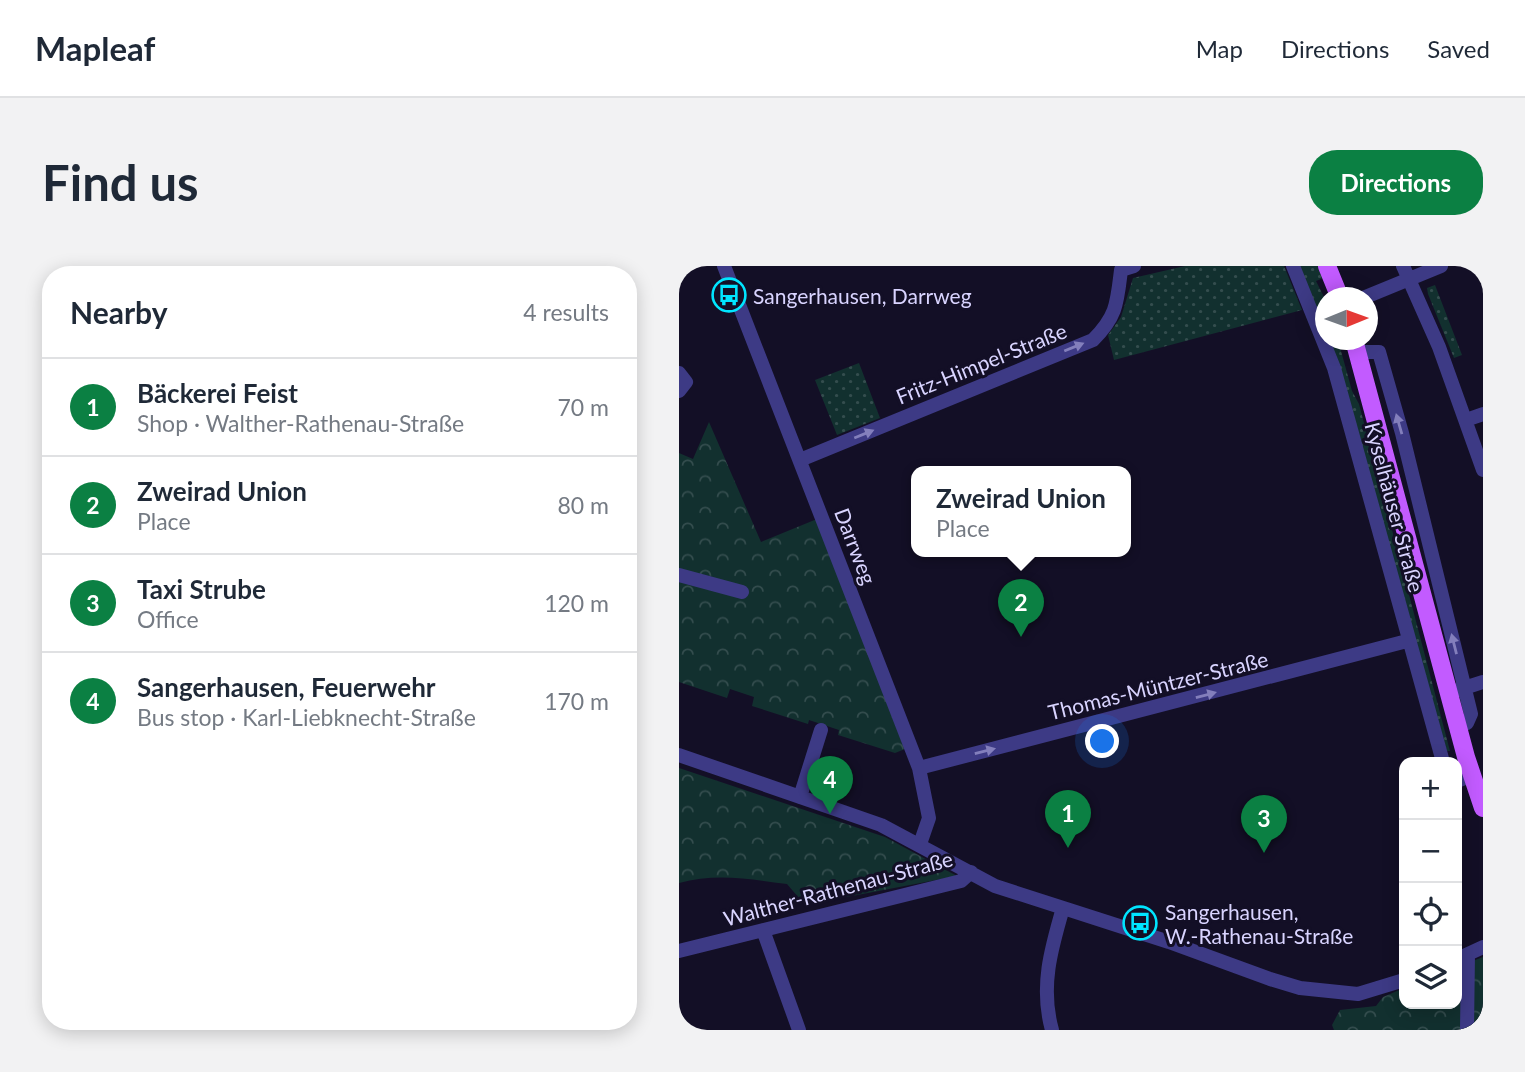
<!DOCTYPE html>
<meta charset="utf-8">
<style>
:root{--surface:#fff;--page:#f2f2f3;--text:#1f2937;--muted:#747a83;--line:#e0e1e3;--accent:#0b8043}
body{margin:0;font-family:Lato,sans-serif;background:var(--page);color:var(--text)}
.controls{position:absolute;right:21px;bottom:21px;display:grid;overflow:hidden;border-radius:14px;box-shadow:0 4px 18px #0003}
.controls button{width:63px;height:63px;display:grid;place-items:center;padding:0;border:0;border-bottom:2px solid var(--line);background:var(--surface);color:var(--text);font:35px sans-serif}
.compass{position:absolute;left:636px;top:21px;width:63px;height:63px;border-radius:50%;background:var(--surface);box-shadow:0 4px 18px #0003;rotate:89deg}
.you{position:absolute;left:424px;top:476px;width:24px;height:24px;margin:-18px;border:5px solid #fff;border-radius:50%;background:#1a73e8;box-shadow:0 0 0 10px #1a73e833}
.badge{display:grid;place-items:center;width:46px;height:46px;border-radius:50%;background:var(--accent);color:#fff;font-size:23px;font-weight:700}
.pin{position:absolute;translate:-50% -58px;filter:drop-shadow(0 2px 4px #0008)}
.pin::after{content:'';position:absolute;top:37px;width:24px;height:21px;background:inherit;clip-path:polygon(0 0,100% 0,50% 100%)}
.popup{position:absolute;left:232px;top:200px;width:220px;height:91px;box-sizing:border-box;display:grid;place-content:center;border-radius:14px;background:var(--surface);filter:drop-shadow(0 2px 5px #0005);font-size:23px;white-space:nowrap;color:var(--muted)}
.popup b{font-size:26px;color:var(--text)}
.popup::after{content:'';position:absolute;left:50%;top:100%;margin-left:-14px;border:14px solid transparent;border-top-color:var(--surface)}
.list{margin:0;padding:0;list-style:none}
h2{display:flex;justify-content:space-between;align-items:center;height:91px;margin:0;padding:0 28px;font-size:30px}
h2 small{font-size:23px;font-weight:400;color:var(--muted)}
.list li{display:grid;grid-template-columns:46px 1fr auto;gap:21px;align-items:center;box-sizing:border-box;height:98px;padding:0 28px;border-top:2px solid var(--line)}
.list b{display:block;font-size:26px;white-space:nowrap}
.list p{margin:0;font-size:23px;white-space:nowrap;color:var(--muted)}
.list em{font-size:23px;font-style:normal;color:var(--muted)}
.icon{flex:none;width:38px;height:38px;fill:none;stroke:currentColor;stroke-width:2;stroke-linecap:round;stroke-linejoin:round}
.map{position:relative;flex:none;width:804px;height:764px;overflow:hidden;border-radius:28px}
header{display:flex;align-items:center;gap:42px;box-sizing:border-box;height:98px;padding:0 35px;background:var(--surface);border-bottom:2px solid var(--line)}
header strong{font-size:33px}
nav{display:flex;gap:38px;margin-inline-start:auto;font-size:24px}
.intro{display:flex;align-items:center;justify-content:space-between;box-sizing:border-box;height:168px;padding:0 42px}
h1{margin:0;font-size:49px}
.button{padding:18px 32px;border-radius:28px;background:var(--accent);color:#fff;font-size:24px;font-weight:700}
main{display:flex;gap:42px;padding:0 42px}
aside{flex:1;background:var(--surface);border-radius:28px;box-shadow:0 4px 18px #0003}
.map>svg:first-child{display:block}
</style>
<header>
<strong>Mapleaf</strong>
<nav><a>Map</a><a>Directions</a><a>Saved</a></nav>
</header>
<div class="intro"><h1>Find us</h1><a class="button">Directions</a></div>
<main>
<aside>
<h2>Nearby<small>4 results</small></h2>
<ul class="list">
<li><span class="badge">1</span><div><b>Bäckerei Feist</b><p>Shop · Walther-Rathenau-Straße</p></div><em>70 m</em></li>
<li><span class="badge">2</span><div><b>Zweirad Union</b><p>Place</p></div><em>80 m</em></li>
<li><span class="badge">3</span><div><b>Taxi Strube</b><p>Office</p></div><em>120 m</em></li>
<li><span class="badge">4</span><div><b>Sangerhausen, Feuerwehr</b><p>Bus stop · Karl-Liebknecht-Straße</p></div><em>170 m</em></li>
</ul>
</aside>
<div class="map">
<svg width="804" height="764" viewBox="0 0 804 764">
<defs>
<pattern id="grass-dots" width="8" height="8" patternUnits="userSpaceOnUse" patternTransform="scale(1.75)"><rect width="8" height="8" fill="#12302f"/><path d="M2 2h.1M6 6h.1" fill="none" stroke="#344d4e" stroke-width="1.8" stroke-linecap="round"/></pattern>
<pattern id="park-crowns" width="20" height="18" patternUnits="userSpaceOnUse" patternTransform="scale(1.75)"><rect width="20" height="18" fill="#12302f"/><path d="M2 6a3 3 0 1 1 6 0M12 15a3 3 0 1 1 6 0" fill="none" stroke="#344d4e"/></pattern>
</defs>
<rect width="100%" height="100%" fill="#130f26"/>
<!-- grass -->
<path fill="url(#grass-dots)" d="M506,0H605L623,44L435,94L429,69L442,51L454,12Z
M619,0H642L647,11L637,15L646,33V64Z
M756,19L783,89L775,92L749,28L748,22Z
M650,74H659L673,125L680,138L771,485H768Z
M180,97L201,152L158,169L136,114Z"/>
<!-- park -->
<path fill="url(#park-crowns)" d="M30,156L82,276L138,253L226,483L216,487L159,469L160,464L130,454L129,458L73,440L75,431L51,423L48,432L0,416V187L14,193Z
M0,502L206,571L278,610L126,639L108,618C71,613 36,607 0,617Z
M804,691V764H655L653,759L661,744L697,740L704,731L725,722V738H778V701Z"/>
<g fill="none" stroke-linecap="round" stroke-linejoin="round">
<!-- minor -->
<path stroke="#3d3a85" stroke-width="14" d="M45,0L240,502L250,552L241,578
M614,0L655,102L764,496
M724,0L760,81L804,204
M684,32L762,0
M679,86H700L723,167L792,448L788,457L778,461
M0,107L7,116L0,125
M787,154L804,148
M121,194L414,74C438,50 438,37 442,4L455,0
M0,309L63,326
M779,424L804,416
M0,489L202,559L316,620L490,676L591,713L621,722L679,728L725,714
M240,502L728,375
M778,515L792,510
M121,531L142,464
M84,664L120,764
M0,685L282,615L292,606
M778,693L804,681
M373,764C361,721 372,683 384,642
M788,764L789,688"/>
<!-- major -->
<path stroke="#c25bff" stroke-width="18" d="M648,0L661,32
M675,74L787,491L804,542"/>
</g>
<!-- one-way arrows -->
<defs><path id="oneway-solid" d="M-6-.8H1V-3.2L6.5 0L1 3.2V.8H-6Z" transform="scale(1.75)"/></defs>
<g fill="#837fbc">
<use href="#oneway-solid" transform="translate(395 81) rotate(-22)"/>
<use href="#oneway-solid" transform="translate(720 158) rotate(-106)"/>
<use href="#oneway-solid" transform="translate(185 168) rotate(-22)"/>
<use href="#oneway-solid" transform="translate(775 378) rotate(-104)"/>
<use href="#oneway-solid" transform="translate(527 429) rotate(-15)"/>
<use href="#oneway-solid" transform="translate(306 485) rotate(-14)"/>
</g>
<!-- icons -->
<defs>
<symbol id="bus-ring" viewBox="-11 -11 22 22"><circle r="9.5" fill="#130f26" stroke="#00e5ff" stroke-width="1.5"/><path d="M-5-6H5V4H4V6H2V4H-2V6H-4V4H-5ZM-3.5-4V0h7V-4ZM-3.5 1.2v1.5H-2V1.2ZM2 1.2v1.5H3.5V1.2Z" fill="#00e5ff"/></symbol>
</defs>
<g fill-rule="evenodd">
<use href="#bus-ring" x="31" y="10" width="38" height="38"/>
<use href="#bus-ring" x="442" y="638" width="38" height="38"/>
</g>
<g text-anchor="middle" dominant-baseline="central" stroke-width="6" stroke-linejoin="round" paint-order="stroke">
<!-- poi labels -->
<g font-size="21" fill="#d9d4ff" stroke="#130f26" text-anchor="start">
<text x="74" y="29">Sangerhausen, Darrweg</text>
<text x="486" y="645">Sangerhausen,<tspan x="486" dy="24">W.-Rathenau-Straße</tspan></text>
</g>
<!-- street labels -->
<g font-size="21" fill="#d9d4ff" stroke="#130f26">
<text transform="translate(302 97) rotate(-22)">Fritz-Himpel-Straße</text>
<text transform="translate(716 241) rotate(75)">Kyselhäuser Straße</text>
<text transform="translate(177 280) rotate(69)">Darrweg</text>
<text transform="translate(479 419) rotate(-14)">Thomas-Müntzer-Straße</text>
<text transform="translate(159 622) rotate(-15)">Walther-Rathenau-Straße</text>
</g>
</g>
</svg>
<div class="controls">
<button>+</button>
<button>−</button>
<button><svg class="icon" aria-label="locate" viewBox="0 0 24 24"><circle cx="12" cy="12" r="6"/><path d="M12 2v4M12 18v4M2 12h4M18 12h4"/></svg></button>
<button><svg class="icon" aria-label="layers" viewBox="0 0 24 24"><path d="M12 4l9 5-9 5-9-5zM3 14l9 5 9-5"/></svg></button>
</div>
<svg class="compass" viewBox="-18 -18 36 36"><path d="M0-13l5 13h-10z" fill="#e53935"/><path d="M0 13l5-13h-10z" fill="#747a83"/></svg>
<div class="you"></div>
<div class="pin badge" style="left:389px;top:582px">1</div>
<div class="pin badge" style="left:342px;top:371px">2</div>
<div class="popup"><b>Zweirad Union</b>Place</div>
<div class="pin badge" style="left:585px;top:587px">3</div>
<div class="pin badge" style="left:151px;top:548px">4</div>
</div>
</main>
